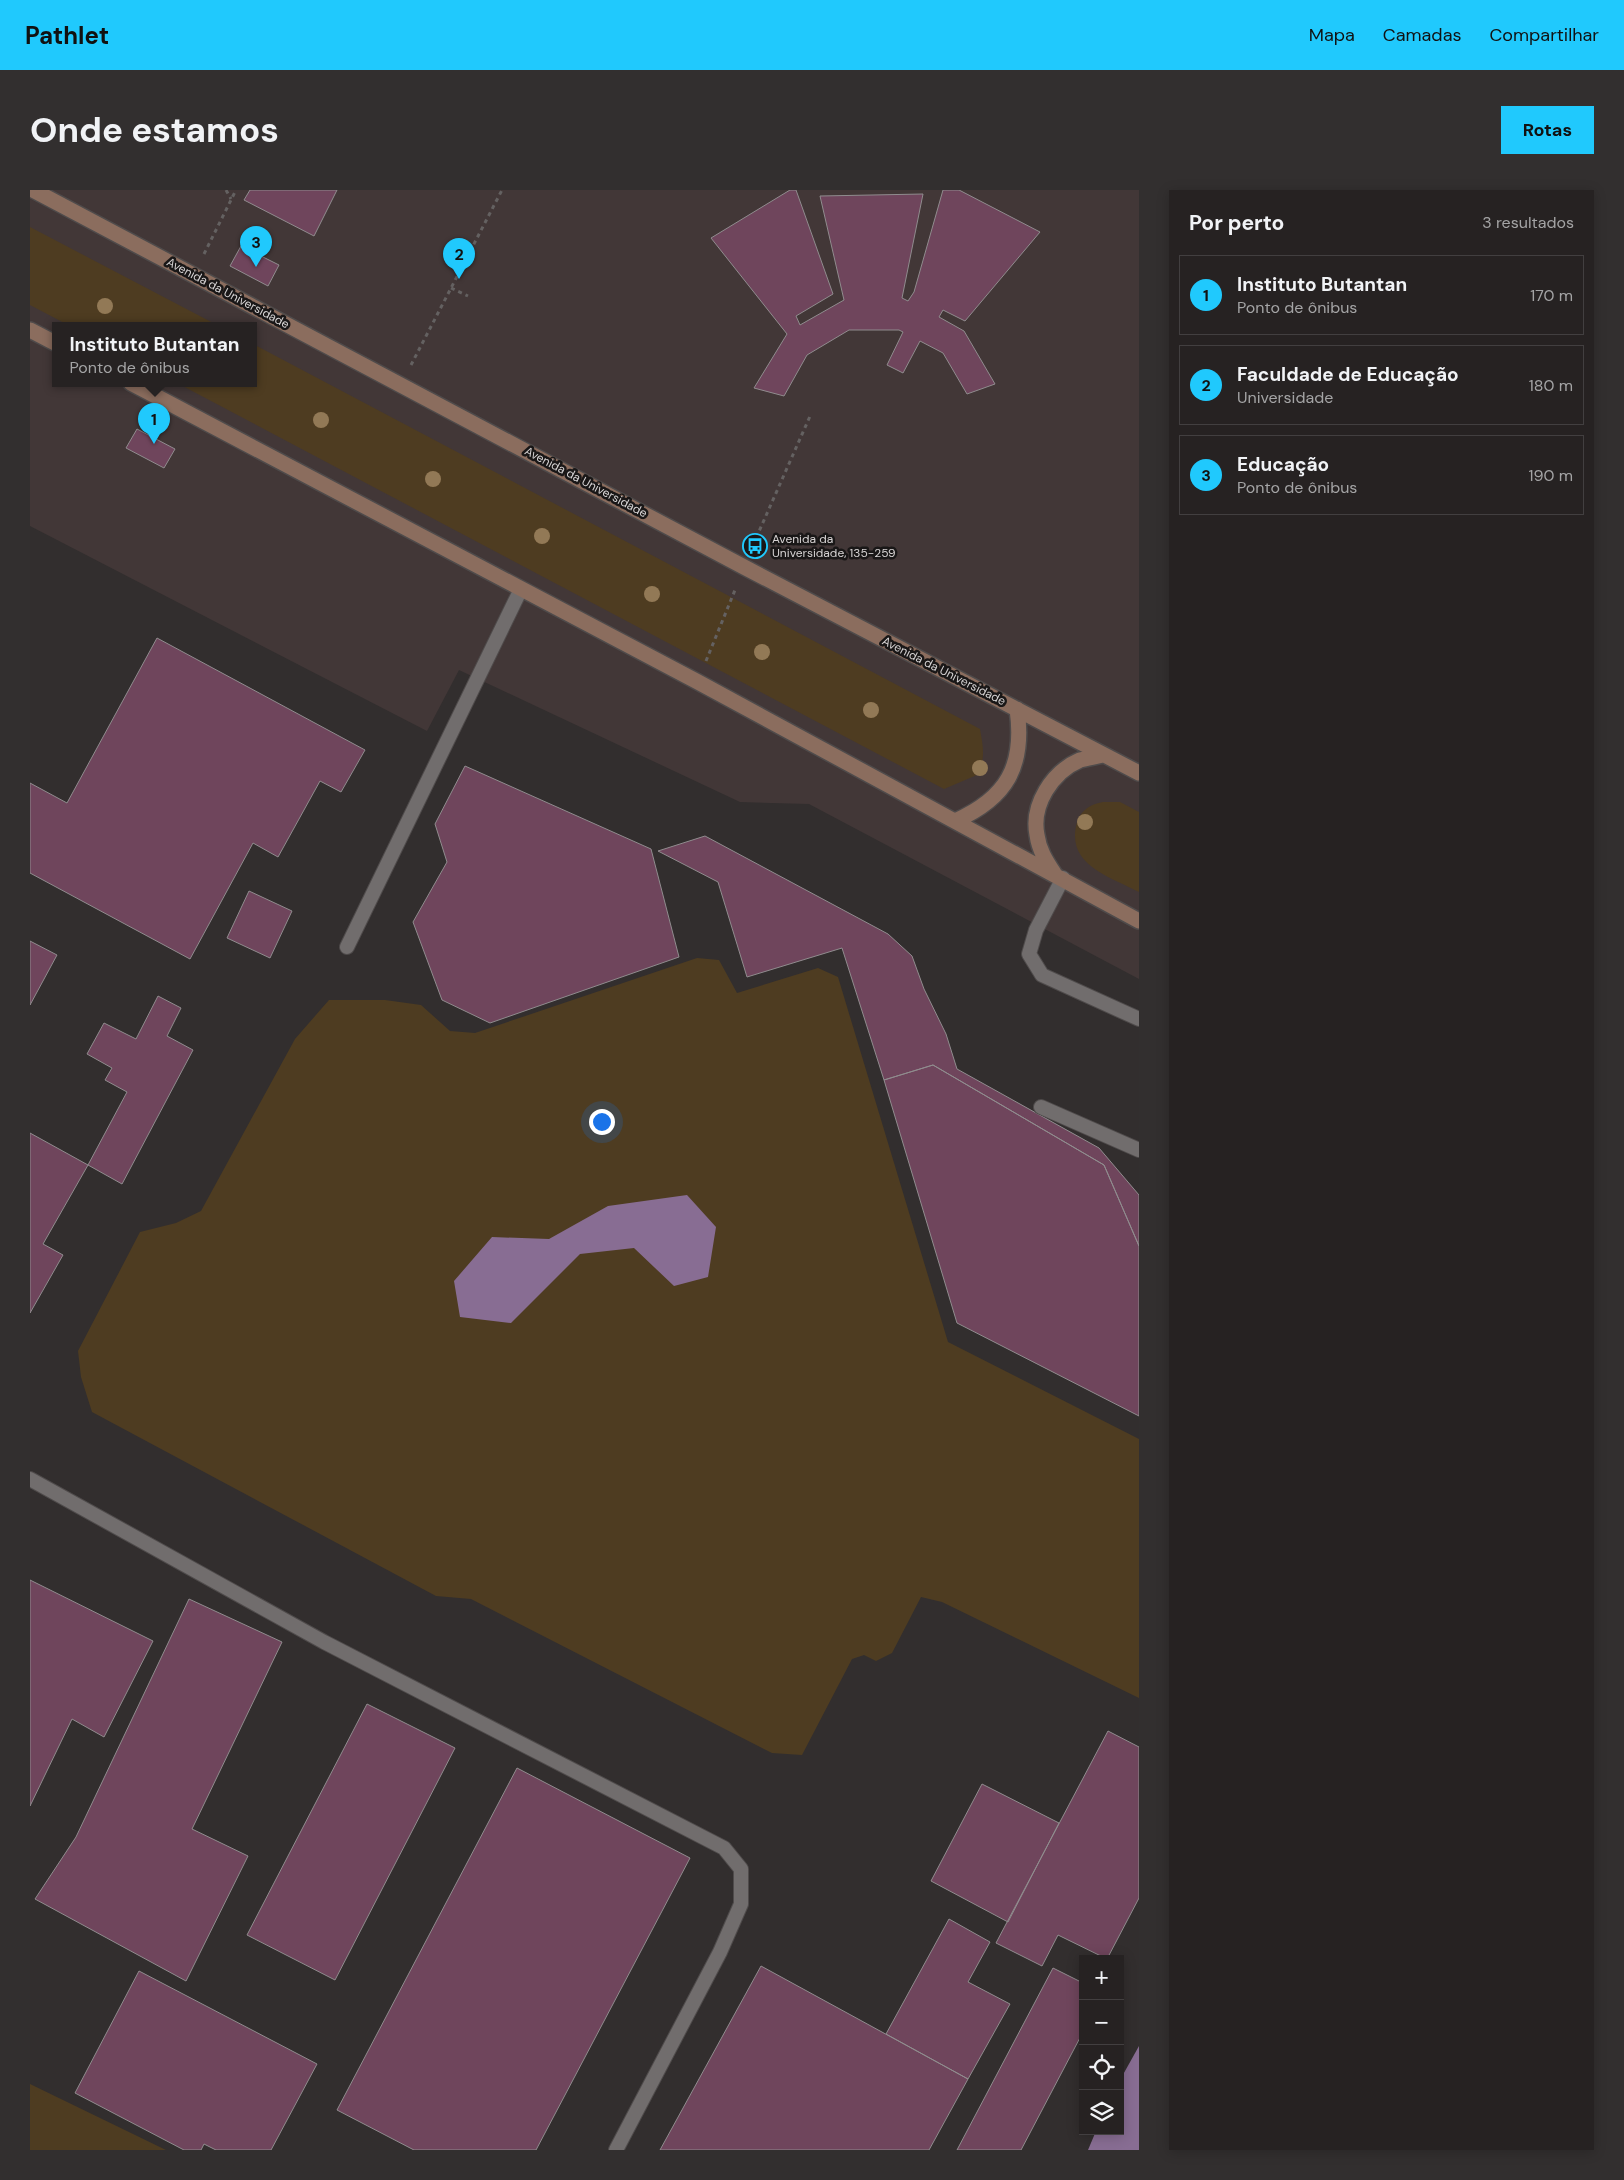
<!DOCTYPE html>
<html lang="pt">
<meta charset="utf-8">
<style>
:root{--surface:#262222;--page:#322f2f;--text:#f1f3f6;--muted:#a4a4a5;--line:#423f40;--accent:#20c9fd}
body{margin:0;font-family:"DM Sans",sans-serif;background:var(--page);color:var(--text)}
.controls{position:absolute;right:15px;bottom:15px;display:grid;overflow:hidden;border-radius:0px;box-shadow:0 2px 12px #0003}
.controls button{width:45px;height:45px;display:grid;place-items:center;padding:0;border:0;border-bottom:1px solid var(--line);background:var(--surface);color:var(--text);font:25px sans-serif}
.you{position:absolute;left:571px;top:931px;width:18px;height:18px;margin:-12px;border:4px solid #fff;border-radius:50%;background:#1a73e8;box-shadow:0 0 0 8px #1a73e833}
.badge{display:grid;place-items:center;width:32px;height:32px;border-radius:50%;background:var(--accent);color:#111;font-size:16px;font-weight:700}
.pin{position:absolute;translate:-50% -41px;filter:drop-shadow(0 1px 2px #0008)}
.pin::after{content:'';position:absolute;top:26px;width:18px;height:15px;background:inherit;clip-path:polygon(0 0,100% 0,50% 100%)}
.popup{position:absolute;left:22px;top:132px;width:205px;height:65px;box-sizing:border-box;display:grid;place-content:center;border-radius:0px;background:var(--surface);filter:drop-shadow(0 1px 4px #0005);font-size:16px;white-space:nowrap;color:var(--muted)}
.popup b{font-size:19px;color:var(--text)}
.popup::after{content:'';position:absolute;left:50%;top:100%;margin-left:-10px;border:10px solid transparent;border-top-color:var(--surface)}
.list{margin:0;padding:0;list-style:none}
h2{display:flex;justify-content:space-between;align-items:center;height:65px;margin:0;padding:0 20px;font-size:21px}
h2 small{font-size:16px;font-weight:400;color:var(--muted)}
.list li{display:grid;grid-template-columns:32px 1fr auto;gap:15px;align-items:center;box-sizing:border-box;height:80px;margin:0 10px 10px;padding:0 10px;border:1px solid var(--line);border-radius:0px}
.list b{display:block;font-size:19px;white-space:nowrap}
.list p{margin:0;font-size:16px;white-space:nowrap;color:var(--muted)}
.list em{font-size:16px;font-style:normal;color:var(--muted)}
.icon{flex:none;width:28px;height:28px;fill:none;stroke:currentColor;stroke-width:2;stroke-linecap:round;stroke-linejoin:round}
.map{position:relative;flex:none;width:1109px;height:1960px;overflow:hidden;border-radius:0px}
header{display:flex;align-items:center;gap:30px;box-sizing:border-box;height:70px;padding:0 25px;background:var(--accent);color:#111}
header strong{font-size:24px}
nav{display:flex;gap:28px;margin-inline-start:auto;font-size:18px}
.intro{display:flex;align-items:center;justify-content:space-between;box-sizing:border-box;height:120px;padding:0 30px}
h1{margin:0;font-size:35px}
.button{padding:12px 22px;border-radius:0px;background:var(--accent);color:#111;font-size:18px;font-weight:700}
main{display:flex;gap:30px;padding:0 30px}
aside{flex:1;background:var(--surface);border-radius:0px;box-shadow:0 2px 12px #0003}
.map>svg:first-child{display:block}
</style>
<header>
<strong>Pathlet</strong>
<nav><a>Mapa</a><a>Camadas</a><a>Compartilhar</a></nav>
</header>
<div class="intro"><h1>Onde estamos</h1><a class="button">Rotas</a></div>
<main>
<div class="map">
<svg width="1109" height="1960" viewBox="0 0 1109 1960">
<rect width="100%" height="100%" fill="#322e2e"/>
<!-- built -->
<path fill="#423737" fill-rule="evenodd" d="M0,0H1109V789L779,614L710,612L429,480L397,541L0,336ZM25,135H223V193H25Z"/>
<!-- green -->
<path fill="#4e3c21" d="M0,37L187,135H38L0,115Z
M223,154L950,539C953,556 956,569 947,585L914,599L147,193H223Z
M1073,612H1090L1109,622V702C1079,686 1035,675 1047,632C1051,620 1061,614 1073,612Z
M667,768L689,770L707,803L788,778L808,787L918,1152L1109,1249V1508L912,1412L891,1407L862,1463L846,1471L834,1465L822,1469L772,1565L742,1563L441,1409L406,1406L62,1222L51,1187L48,1161L110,1042L146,1033L171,1021L265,849L299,810H355L391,815L420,841L445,843Z
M0,1894L136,1960H0Z"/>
<!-- water -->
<path fill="#886d93" d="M657,1005L686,1037L678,1087L644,1096L604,1058L550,1064L481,1133L430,1127L424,1091L462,1047L519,1049L578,1016Z
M1109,1856V1960H1058L1066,1941H1090V1890Z"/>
<!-- building -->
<path fill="#6f455c" stroke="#908c8e" d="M220,0H307L284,46L214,10Z
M760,0H766L803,104L766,126L770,135L814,110L790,6L893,4L872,108L878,111L884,102L913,0H929L1010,42L935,131L913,120L909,127L934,141L965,194L937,204L913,163L890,151L873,183L857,175L873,142L869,140H819L777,165L754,206L724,198L757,144L681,48Z
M211,56L249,75L238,96L200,76Z
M107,239L145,259L134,278L96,258Z
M127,448L335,560L311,602L290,591L248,667L223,653L160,769L0,683V593L37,613Z
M435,576L621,659L649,767L460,833L412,810L383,732L417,672L405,634Z
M675,646L858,744L882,766L894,799L916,844L927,879L1069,958L1109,1005V1056L1074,975L903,875L854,890L812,758L717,787L688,692L628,661Z
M219,701L262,721L240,768L197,748Z
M0,751L27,765L0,815Z
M128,806L151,818L137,846L163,860L92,994L58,975L97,902L75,890L82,878L57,864L74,833L106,849Z
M903,875L1074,975L1109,1056V1226L927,1133L854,890Z
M0,943L58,975L13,1054L33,1065L0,1123Z
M0,1390L123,1451L74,1547L42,1529L0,1616Z
M159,1409L252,1452L162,1639L218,1666L156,1791L5,1709L46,1647Z
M337,1514L425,1558L305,1790L217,1745Z
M1078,1541L1109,1557V1708L1077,1769L1028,1745L1012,1776L966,1753Z
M487,1578L660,1668L506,1960H384L307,1920Z
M952,1594L1029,1633L978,1732L901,1691Z
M919,1729L960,1752L938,1792L980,1814L938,1889L856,1844Z
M731,1776L938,1889L899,1960H630Z
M1023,1778L1053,1793V1842L991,1960H927Z
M109,1781L287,1874L241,1960H186L174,1954L171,1960H154L45,1903Z"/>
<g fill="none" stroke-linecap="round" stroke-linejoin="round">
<defs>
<path id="service" d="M1033,688L1006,740L999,764L1012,785L1109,829
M317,757L491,399
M1011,917L1109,960
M0,1289L294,1452L694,1658L711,1679V1714L690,1762L586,1960"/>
<path id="secondary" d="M3,0L714,377L1109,583
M0,140L25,153
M101,193L668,492L1109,731
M925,631C977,608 995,576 987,519
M1024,683C1016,671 1009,660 1007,645C1001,615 1022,582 1050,570C1057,568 1065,567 1073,565"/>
</defs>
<!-- service casing -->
<use href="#service" stroke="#4f4b4b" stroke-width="16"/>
<!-- secondary casing -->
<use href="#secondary" stroke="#4f4b4b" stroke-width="18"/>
<!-- path -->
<path stroke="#646161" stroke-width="3" stroke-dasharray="4 4" stroke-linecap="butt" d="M196,0L201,9
M174,64L206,0
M421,98L438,106
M381,175L472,0
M723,355L781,224
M676,471L705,400"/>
<!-- service -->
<use href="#service" stroke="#716d6d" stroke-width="14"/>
<!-- secondary -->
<use href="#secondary" stroke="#8b6d5e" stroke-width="15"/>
</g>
<!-- trees -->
<g fill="#927956">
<circle cx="75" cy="116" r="8"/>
<circle cx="291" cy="230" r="8"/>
<circle cx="403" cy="289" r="8"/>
<circle cx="512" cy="346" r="8"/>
<circle cx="622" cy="404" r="8"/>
<circle cx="732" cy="462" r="8"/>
<circle cx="841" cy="520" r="8"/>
<circle cx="950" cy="578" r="8"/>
<circle cx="1055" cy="632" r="8"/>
</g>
<!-- icons -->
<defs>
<symbol id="bus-ring" viewBox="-11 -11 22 22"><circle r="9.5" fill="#191717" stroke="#20c9fd" stroke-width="1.5"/><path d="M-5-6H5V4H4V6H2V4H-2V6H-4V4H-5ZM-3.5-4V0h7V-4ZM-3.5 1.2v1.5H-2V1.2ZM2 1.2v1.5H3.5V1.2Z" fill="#20c9fd"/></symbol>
</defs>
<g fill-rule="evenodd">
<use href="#bus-ring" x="711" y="342" width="28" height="28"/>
</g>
<g text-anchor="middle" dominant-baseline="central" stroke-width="5" stroke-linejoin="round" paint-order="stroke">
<!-- street labels -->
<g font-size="12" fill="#d6d3d3" stroke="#191717">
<text transform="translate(198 103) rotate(28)">Avenida da Universidade</text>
<text transform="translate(556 292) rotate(28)">Avenida da Universidade</text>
<text transform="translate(914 481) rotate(27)">Avenida da Universidade</text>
</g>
<!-- poi labels -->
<g font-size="12" fill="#d6d3d3" stroke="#191717" text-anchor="start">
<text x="742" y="349">Avenida da<tspan x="742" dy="14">Universidade, 135-259</tspan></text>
</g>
</g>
</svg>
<div class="controls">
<button>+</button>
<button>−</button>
<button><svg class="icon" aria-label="locate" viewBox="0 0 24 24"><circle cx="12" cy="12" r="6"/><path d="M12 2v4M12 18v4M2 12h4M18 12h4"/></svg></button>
<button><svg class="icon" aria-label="layers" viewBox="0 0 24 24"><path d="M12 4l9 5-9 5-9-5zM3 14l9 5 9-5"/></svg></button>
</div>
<div class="you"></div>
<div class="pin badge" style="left:124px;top:254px">1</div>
<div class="popup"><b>Instituto Butantan</b>Ponto de ônibus</div>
<div class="pin badge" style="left:429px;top:89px">2</div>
<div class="pin badge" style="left:226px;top:77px">3</div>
</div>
<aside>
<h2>Por perto<small>3 resultados</small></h2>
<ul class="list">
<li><span class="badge">1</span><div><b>Instituto Butantan</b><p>Ponto de ônibus</p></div><em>170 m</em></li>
<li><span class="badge">2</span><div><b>Faculdade de Educação</b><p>Universidade</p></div><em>180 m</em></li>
<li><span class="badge">3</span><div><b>Educação</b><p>Ponto de ônibus</p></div><em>190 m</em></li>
</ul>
</aside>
</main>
